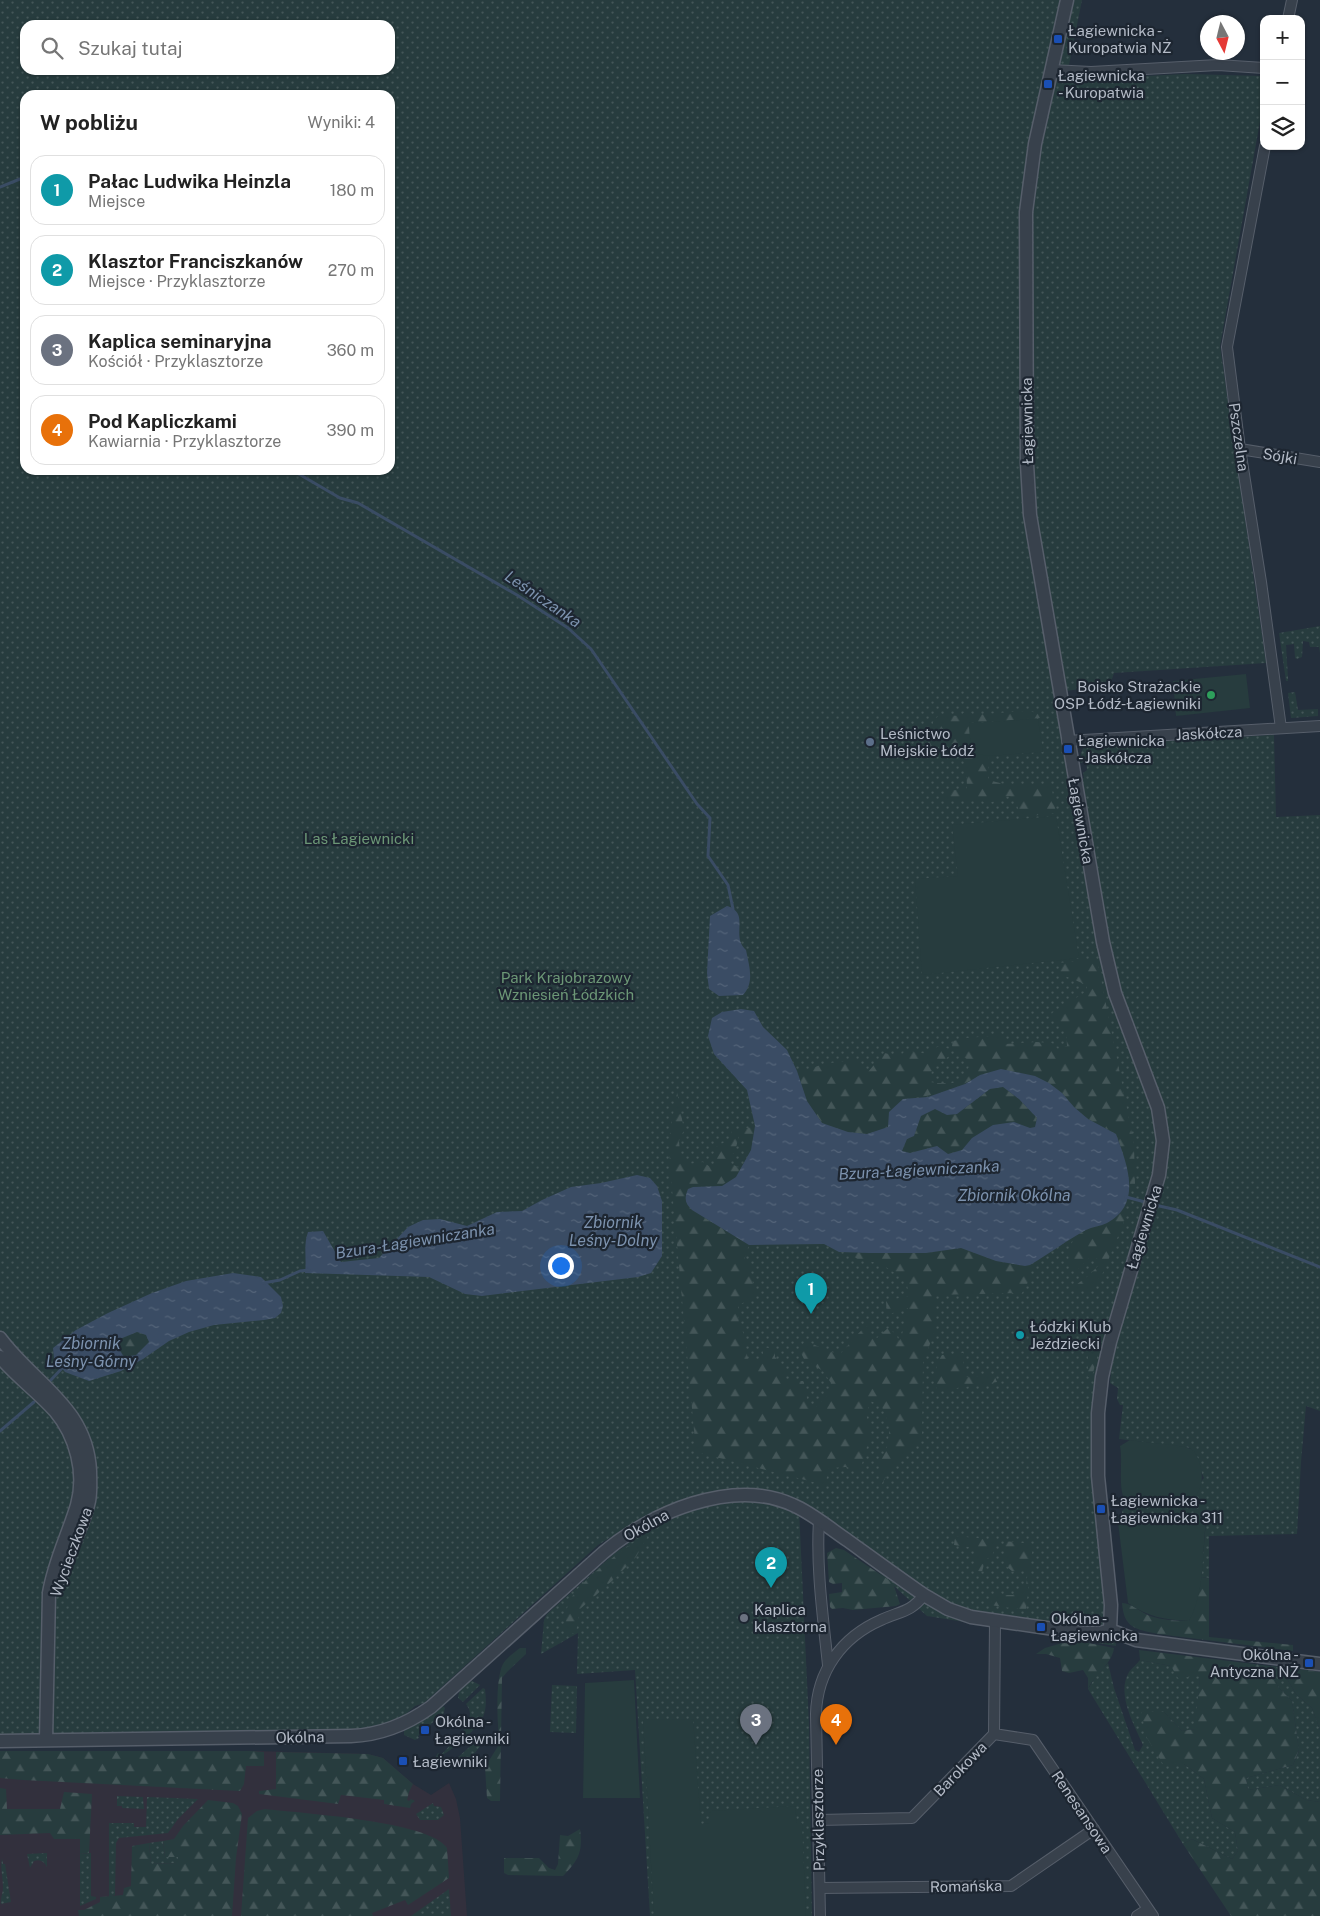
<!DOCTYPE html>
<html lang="pl">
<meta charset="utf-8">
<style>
:root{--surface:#fff;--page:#f2f2f2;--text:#222;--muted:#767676;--line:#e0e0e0;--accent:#526480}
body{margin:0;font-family:"Public Sans",sans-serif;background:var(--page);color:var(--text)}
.controls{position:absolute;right:15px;top:15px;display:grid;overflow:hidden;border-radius:10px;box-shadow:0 1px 4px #0004}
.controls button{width:45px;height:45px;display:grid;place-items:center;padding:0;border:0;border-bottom:1px solid var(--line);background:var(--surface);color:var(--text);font:25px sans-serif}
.compass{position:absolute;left:1200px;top:15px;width:45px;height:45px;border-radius:50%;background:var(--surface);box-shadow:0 1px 4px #0004;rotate:173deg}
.you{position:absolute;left:560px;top:1265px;width:18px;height:18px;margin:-12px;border:4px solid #fff;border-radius:50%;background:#1a73e8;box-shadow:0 0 0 8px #1a73e833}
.badge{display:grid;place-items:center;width:32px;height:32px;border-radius:50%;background:var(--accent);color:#fff;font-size:16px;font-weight:700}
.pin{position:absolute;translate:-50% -41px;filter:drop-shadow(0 1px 2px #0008)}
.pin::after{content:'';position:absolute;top:26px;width:18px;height:15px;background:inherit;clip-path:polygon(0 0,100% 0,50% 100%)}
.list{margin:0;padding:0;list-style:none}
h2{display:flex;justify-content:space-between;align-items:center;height:65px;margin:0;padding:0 20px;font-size:21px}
h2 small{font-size:16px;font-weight:400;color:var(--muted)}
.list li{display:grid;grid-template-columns:32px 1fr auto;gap:15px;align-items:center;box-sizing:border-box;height:70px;margin:0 10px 10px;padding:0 10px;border:1px solid var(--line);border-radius:15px}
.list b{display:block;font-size:19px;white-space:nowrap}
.list p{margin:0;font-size:16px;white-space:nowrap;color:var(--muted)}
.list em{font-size:16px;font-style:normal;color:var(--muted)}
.icon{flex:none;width:28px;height:28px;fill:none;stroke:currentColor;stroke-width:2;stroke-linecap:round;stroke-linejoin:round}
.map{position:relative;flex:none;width:1320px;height:1916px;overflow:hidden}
.search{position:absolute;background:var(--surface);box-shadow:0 1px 4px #0004;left:20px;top:20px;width:375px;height:55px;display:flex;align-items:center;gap:12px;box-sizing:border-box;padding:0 18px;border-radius:15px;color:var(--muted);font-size:19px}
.panel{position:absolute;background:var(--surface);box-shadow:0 1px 4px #0004;left:20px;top:90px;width:375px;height:385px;border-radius:15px}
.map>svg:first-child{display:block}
</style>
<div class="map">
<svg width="1320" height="1916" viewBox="0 0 1320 1916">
<defs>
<pattern id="grass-dots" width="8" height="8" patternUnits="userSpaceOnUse" patternTransform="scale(1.25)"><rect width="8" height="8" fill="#273c3e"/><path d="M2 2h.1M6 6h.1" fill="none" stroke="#445658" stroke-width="1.8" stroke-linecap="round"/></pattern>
<pattern id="forest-firs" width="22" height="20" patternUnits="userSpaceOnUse" patternTransform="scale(1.25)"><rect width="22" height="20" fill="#273c3e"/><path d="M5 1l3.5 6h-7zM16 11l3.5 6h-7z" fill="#445658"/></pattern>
<pattern id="water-ripples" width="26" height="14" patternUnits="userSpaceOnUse" patternTransform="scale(1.25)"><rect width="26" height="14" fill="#3a4c64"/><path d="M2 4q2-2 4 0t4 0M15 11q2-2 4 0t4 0" fill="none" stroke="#546479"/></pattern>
</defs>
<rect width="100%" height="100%" fill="#242f3c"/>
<!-- medical -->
<path fill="#32303d" d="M0,1751H252L368,1754L383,1758L413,1784L431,1795L449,1783L456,1799L460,1818L467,1916H0Z"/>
<!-- grass -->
<path fill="url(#grass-dots)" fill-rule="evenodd" d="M0,0H1082L1066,80L1185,74L1264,76V99L1220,346L1266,663L1114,673L1110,685L1066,691L1081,779L1084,778L1083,773L1087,770L1086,761L1080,763L1081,753L1084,746L1274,735L1276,817L1320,815V1411L1306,1406L1301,1462L1297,1534L1209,1536V1578L1201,1577L1206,1521L1170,1513L1122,1515V1511L1129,1505L1151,1508L1164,1507L1175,1508L1204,1478L1190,1448L1119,1439L1123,1405H1120L1117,1399L1118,1388L1110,1383L1112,1360L1129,1299L1120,1317L1091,1422L1116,1646L927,1616L811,1511L799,1509L809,1724L812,1916H650L635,1670L577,1674L578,1633L541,1654L544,1620L547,1614L616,1552L627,1545L626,1528L598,1545L424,1703L415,1706L392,1727L368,1729L0,1735ZM25,25H390V70H25ZM25,95H390V470H25Z
M1320,626V653L1319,647H1310L1309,642L1303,641L1302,657L1297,659L1295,658L1294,644L1286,645L1288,678V681H1286L1279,633Z
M1295,692L1298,710L1318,709V716L1291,718L1288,693Z
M1140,1660L1171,1666L1200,1676L1196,1729L1182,1731L1164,1712L1184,1764L1204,1779L1212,1818L1235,1832L1238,1851L1232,1859L1192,1839L1183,1844L1088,1689L1096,1676L1108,1663L1114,1688L1135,1750L1139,1752L1143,1745C1134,1724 1116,1694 1129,1672C1132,1668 1137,1664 1140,1660Z
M1270,1666L1286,1667V1677L1296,1694L1312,1708L1320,1730V1802L1306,1800L1280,1785L1248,1790L1246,1778L1293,1765L1299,1751L1292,1701L1278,1687Z
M472,1681L480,1685L463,1702L458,1698C459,1689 463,1684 472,1681Z
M552,1685L577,1686L576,1733L550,1732Z
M483,1688L485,1689C486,1698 487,1708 483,1717C480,1727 444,1758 435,1758L438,1753L441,1755L464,1730L462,1727C470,1719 473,1714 466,1704Z
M442,1705L445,1708L443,1716L441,1714L429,1726L427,1724L422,1729L424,1731L418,1736L419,1738L415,1740L404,1735V1730Z
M485,1733L486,1735C481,1749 463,1770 446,1768Z
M117,1796L143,1797L144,1809L122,1808V1806H117Z
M147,1797L198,1799L178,1819L168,1833L119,1838L116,1843L115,1895L109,1897V1823H134V1827H146Z
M433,1803L434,1806L441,1807L444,1815L438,1820H420L416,1814Z
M163,1841L165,1857H178L179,1863L151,1864L149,1843Z
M47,1853V1867C44,1861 40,1859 34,1861L30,1868L27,1854Z
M91,1853V1896L96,1897V1899L80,1906V1854Z
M2,1858L3,1864H5L11,1902L1,1904C0,1898 3,1894 3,1888C3,1877 0,1869 2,1858Z
M449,1889L451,1916H411Z"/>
<!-- forest -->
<path fill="url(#forest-firs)" d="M1025,711L1040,713V718L969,723L971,752L989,756L988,780L1008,785L1051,784L1056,813L1021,817L1015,799L1009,796L986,804L980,799L945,800V791L967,789C967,774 965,754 953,744H940L935,753L922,755L917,750L919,745H927L929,741L926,735L932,732L933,722L939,715L962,716L963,713L970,712L974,715Z
M1097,959L1134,1144L1135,1186L1131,1189L1124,1156L1116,1134L1088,1119L1074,1107L1062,1093L980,1075C956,1090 931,1097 903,1099L888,1127L867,1134L848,1132L822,1123L807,1101L797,1071L810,1069L823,1064L854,1060L868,1072L884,1053L900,1056L906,1050L927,1054C936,1046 938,1045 949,1049V1056C939,1064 929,1068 930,1082L937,1083H953L960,1079L969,1067L970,1061L957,1053L952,1046L953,1041L966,1038L1005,1035V1044L1036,1042L1052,1043L1058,1049L1067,1046L1066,1028L1056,1025L1052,1013L1087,991V985L1060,974L1059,963Z
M1003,1087L1019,1099L1037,1118L1035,1127L1030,1129L1014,1122L972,1138L962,1150L948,1154L937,1146L910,1153L902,1151L907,1139L914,1136L920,1117L935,1109L947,1115L957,1114L990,1089Z
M677,1092L684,1130L679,1141L680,1152L685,1161L689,1164L703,1162L712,1168L719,1165L720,1160L712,1158L716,1147L730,1139L732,1130L748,1128L755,1126L751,1150L747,1152L744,1144L745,1134L739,1135L735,1152L729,1157L730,1163L742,1169C729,1186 713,1188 693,1187L692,1210L749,1245L744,1260L748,1262L756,1296L750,1300L738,1305L739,1325L743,1332L748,1360L764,1359L762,1347L775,1349V1357L785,1368V1381H803C808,1391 805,1403 812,1411L826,1397L831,1383L823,1371L804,1359L800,1351L805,1340L829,1352L841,1353C851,1343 857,1332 869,1325L870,1333L877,1338L888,1328L896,1334L899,1341C904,1333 905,1318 908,1308L887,1315L886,1301L909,1296L906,1279C896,1275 888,1267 877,1263C867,1260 855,1261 848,1252L926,1253L962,1248L996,1261L1025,1266L1030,1265L1031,1277L1022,1293L934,1295V1333L923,1363L922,1434L910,1452L889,1471L880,1488L881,1460L887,1447L890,1427L882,1407L871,1401L866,1414L871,1432L860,1471L846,1467L829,1468L825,1485L696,1452L670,1167L669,1139Z
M1125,1208L1128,1212L1102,1275L1088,1291H1075L1076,1285L1088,1276L1098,1266L1097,1258H1089L1076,1271C1070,1266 1067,1257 1069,1250C1077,1227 1088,1231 1106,1223C1113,1220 1119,1213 1125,1208Z
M1091,1320L1102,1321L1104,1329L1092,1377H1088V1327Z
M137,1332L146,1335L149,1342L136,1355L124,1357L119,1349L120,1339Z
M963,1353L964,1374L966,1377L994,1375L997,1382L937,1391C934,1379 935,1366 942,1355Z
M644,1536L647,1537L636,1557L612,1581L580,1609L576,1632L565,1637C566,1626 565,1611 569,1602C580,1580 623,1549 644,1536Z
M955,1536L998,1540L992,1556L985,1560L982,1572L973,1570L976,1548L954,1545Z
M1004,1541L1033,1544L1026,1610L990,1605L996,1590L1004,1595H1013L1019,1589L1026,1586L1028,1570H1021L1013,1572L1005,1565Z
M836,1548L844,1550L893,1583L900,1604L896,1606L853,1610L843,1608L832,1609L830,1607L829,1594L842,1592V1583L833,1584L829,1582L827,1553Z
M1201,1577L1209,1578V1637L1293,1645V1651L1158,1634C1135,1629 1124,1628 1122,1603C1132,1603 1140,1612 1150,1616C1162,1620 1176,1621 1189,1621L1199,1590Z
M1073,1640L1114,1648C1112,1664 1095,1674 1088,1689V1678L1083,1670L1069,1673L1062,1671L1060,1658L1046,1654H1036L1045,1648Z
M520,1648H526V1654L507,1672L502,1678L500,1801H491L487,1798L485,1767L500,1743C497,1726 495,1679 503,1664C506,1658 515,1652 520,1648Z
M1139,1650L1270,1666L1278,1687L1292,1701L1299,1750L1293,1765L1246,1778L1248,1790L1280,1785L1306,1800L1320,1802V1916H1231L1183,1844L1192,1839L1232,1859L1238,1851L1235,1832L1212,1818L1204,1779L1184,1764H1163L1147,1738L1141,1711L1164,1712L1182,1731L1195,1729L1200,1676L1178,1678L1171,1666L1140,1660Z
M1286,1667L1320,1672V1730L1312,1708L1296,1694L1286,1677Z
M0,1751H252L264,1752V1766H246L244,1784L240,1791L23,1780L0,1778Z
M276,1752L368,1754L383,1758L413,1784L409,1792L407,1800L409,1801L411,1799L415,1801L411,1804L410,1808L384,1804V1800L341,1795L338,1804L259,1794V1791L276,1789Z
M0,1788L6,1789L7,1809H60L64,1792L92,1794L89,1853L80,1854V1839H54L50,1833L0,1835Z
M208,1800L233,1803L238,1806L242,1814L236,1858L232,1916H79L78,1910H84L100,1902V1897L123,1895L124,1888L131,1886L132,1846L149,1843L151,1864L178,1863V1857H165L163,1841L174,1839L183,1826Z
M265,1809C298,1813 431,1821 447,1848L449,1878L408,1905L405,1900L372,1913L373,1916H241L248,1818L257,1811Z
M580,1829C583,1851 579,1859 565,1874L563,1876L508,1875L504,1873V1858H539L549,1868L555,1870L558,1864L560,1835L568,1836Z"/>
<!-- garden -->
<path fill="#273c3e" d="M1246,674L1250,708L1176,716L1173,681Z
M1038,719L1043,752L989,756L971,753L969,723Z
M1056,816L1079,958L922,975L915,879L958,876L952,825Z
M1130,1440C1141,1442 1184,1445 1191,1449C1198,1454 1199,1461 1201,1469C1205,1487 1195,1504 1175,1507C1170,1508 1165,1506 1160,1507C1150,1508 1130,1510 1124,1499C1118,1485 1123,1461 1120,1446Z
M1172,1513L1198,1517L1206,1521C1202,1554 1205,1592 1189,1621C1166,1620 1147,1617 1128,1603L1117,1515Z
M634,1680L640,1798H583L585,1683Z
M693,1719L701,1824L709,1823V1814L711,1811L795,1806L797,1823H802L806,1916H654L643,1720Z"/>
<!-- water -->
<path fill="url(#water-ripples)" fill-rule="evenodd" d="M727,906C751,913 730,936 746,950C749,966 755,982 743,995L719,996L709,989L707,973L710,916Z
M741,1009L754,1011L763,1027L787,1050L797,1071L807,1101L822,1123L848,1132L867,1134L888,1127L889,1112L903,1099L928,1097L965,1084L980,1075L1001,1069L1035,1076L1049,1083L1062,1093L1074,1107L1088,1119L1116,1134C1127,1164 1143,1204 1107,1223C1101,1226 1092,1227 1086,1230C1067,1240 1049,1254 1030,1265L1025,1266L996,1261L961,1248L926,1253H869L839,1252L824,1244L749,1245L692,1210C685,1203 684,1199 688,1189L693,1187L722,1186L736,1177L751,1150L755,1126L747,1090L714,1054L708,1036L712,1018L722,1012ZM1003,1087L1019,1099L1037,1118L1035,1127L1030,1128L1014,1122L993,1125L972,1138L962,1150L948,1154L937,1146L910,1153L902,1151L907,1139L914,1136L921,1116L935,1109L947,1115L957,1114L990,1089Z
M637,1175L650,1178L657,1186L662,1201V1256L651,1273L638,1277L482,1296L465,1294L429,1277L305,1273C307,1259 303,1246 308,1232L323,1231L341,1262L379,1258L408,1227L423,1220L440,1219L467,1226L497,1212L522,1211L542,1200L571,1187L601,1183Z
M233,1273L261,1277L281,1297L283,1306L281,1313L275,1318L264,1320L214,1325L189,1332L169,1341L143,1359L121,1371L89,1381L65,1372L54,1359L53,1348L76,1330L108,1313L152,1293L186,1281ZM137,1332L146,1335L149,1342L136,1355L124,1357L119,1349L120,1339Z"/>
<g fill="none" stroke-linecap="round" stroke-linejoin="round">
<!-- stream -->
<path stroke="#3a4c64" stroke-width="3" d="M0,187L25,177
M292,470L340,498L358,503L517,595L568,628L591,649L697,804L710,818L708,856L728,885L733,909
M1126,1197L1149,1203
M1155,1205L1177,1210L1320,1267
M263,1283L280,1280L300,1271L309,1270
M50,1381L65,1365
M0,1431L34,1402"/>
<defs>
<path id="minor" d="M1288,19L1292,0
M1051,70L1091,72L1218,65L1264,68
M1265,146L1227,347L1240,449L1261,582L1281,728
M1240,449L1320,462
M1067,741L1320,726
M819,1520C816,1568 823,1617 828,1665
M994,1734L1033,1740L1153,1916
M819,1820L912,1818L994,1734L995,1621
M820,1888L1011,1886L1094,1829
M820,1916L816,1714C817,1671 842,1637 881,1620C900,1611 910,1613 924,1595
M1137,1916L1148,1909"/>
<path id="tertiary" d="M1067,0L1035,144L1026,212L1027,464L1030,515L1103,942L1115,993L1158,1108L1163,1141L1159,1175L1110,1342L1102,1377L1098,1413V1476L1111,1605L1110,1630
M0,1338C34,1384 87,1407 90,1471C90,1481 91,1491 89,1501C83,1529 67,1554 59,1580
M0,1357C17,1377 38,1392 55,1411C76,1436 86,1473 77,1505C68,1535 54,1562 49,1593L46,1740
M0,1741L351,1736C381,1735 407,1724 431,1707L603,1553C650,1513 732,1477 793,1505C812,1513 829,1528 847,1540C872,1558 898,1577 924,1595L948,1609L971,1617L1081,1633H1100L1110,1630L1136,1640L1320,1664"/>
</defs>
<!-- minor casing -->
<use href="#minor" stroke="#565e6a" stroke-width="12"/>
<!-- tertiary casing -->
<use href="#tertiary" stroke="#565e6a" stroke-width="15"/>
<!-- minor -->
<use href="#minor" stroke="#38414c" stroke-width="10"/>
<!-- tertiary -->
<use href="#tertiary" stroke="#38414c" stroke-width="12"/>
</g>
<!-- markers -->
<g fill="#1a4fb4" stroke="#1d2631" stroke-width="2">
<rect x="1053" y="34" width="10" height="10" rx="2.5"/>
<rect x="1043" y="79" width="10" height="10" rx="2.5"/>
<rect x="1063" y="744" width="10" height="10" rx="2.5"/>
<rect x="1096" y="1504" width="10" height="10" rx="2.5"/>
<rect x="1036" y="1622" width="10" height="10" rx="2.5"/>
<rect x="1304" y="1658" width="10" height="10" rx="2.5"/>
<rect x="420" y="1725" width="10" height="10" rx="2.5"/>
<rect x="398" y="1756" width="10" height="10" rx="2.5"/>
</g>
<circle fill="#2e9e5b" stroke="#1d2631" stroke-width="2" cx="1211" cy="695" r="5"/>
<circle fill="#5c6f8a" stroke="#1d2631" stroke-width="2" cx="870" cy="742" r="5"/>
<circle fill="#0f9aa8" stroke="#1d2631" stroke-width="2" cx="1020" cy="1335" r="5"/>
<circle fill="#6b7280" stroke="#1d2631" stroke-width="2" cx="744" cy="1618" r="5"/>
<g text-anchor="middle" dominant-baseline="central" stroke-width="4.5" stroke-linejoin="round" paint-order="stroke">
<!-- poi labels -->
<g font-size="15" fill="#b4bbc7" stroke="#1d2631" text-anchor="start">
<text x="1068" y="30">Łagiewnicka -<tspan x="1068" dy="17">Kuropatwia NŻ</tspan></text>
<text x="1058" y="75">Łagiewnicka<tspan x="1058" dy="17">- Kuropatwia</tspan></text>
<text x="1201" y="686" text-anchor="end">Boisko Strażackie<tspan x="1201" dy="17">OSP Łódź-Łagiewniki</tspan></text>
<text x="880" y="733">Leśnictwo<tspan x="880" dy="17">Miejskie Łódź</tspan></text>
<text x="1078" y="740">Łagiewnicka<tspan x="1078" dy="17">- Jaskółcza</tspan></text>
<text x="1030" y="1326">Łódzki Klub<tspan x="1030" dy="17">Jeździecki</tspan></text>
<text x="1111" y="1500">Łagiewnicka -<tspan x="1111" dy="17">Łagiewnicka 311</tspan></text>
<text x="754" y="1609">Kaplica<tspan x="754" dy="17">klasztorna</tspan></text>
<text x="1051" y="1618">Okólna -<tspan x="1051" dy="17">Łagiewnicka</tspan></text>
<text x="1299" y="1654" text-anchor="end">Okólna -<tspan x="1299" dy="17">Antyczna NŻ</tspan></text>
<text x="435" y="1721">Okólna -<tspan x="435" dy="17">Łagiewniki</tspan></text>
<text x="413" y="1761">Łagiewniki</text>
</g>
<!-- street labels -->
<g font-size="15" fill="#b4bbc7" stroke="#1d2631">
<text transform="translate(1027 421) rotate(-91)">Łagiewnicka</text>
<text transform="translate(1239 437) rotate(82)">Pszczelna</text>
<text transform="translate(1280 456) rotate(10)">Sójki</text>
<text transform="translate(1209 733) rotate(-3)">Jaskółcza</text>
<text transform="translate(1081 821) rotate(80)">Łagiewnicka</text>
<text transform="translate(1144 1227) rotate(-73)">Łagiewnicka</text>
<text transform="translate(646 1525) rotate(-29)">Okólna</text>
<text transform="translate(71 1552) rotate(-70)">Wycieczkowa</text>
<text transform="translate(300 1737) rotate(-1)">Okólna</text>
<text transform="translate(960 1769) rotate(-46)">Barokowa</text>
<text transform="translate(1082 1812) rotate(56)">Renesansowa</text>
<text transform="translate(818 1820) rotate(-91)">Przyklasztorze</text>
<text transform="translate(966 1886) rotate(-1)">Romańska</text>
</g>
<!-- park labels -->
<g font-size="15" fill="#6c9776" stroke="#1d2631">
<text x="359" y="838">Las Łagiewnicki</text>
<text x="566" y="977">Park Krajobrazowy<tspan x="566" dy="17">Wzniesień Łódzkich</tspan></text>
</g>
<!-- water labels -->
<g font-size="16" font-style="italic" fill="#7c92ae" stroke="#1d2631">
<text transform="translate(543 599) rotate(34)">Leśniczanka</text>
<text transform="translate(919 1170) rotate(-3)">Bzura-Łagiewniczanka</text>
<text x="1014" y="1195">Zbiornik Okólna</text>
<text x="613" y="1222">Zbiornik<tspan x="613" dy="18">Leśny-Dolny</tspan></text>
<text transform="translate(415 1241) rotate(-9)">Bzura-Łagiewniczanka</text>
<text x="91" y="1343">Zbiornik<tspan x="91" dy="18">Leśny-Górny</tspan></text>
</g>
</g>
</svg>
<div class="controls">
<button>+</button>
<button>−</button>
<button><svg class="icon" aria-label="layers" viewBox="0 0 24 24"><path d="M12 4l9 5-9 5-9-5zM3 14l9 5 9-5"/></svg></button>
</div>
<svg class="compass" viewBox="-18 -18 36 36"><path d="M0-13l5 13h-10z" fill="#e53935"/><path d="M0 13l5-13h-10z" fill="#767676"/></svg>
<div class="you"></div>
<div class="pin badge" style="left:811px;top:1314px;background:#0f9aa8">1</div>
<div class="pin badge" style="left:771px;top:1588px;background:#0f9aa8">2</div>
<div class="pin badge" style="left:756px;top:1745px;background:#6b7280">3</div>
<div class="pin badge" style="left:836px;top:1745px;background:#e8710a">4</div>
<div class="search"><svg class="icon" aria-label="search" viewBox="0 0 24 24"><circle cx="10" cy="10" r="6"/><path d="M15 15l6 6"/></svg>Szukaj tutaj</div>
<section class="panel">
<h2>W pobliżu<small>Wyniki: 4</small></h2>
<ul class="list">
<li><span class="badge" style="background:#0f9aa8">1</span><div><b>Pałac Ludwika Heinzla</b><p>Miejsce</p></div><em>180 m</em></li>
<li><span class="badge" style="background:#0f9aa8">2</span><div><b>Klasztor Franciszkanów</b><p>Miejsce · Przyklasztorze</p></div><em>270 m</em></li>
<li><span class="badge" style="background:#6b7280">3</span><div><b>Kaplica seminaryjna</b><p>Kościół · Przyklasztorze</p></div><em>360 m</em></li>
<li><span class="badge" style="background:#e8710a">4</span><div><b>Pod Kapliczkami</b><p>Kawiarnia · Przyklasztorze</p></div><em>390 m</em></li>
</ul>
</section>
</div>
